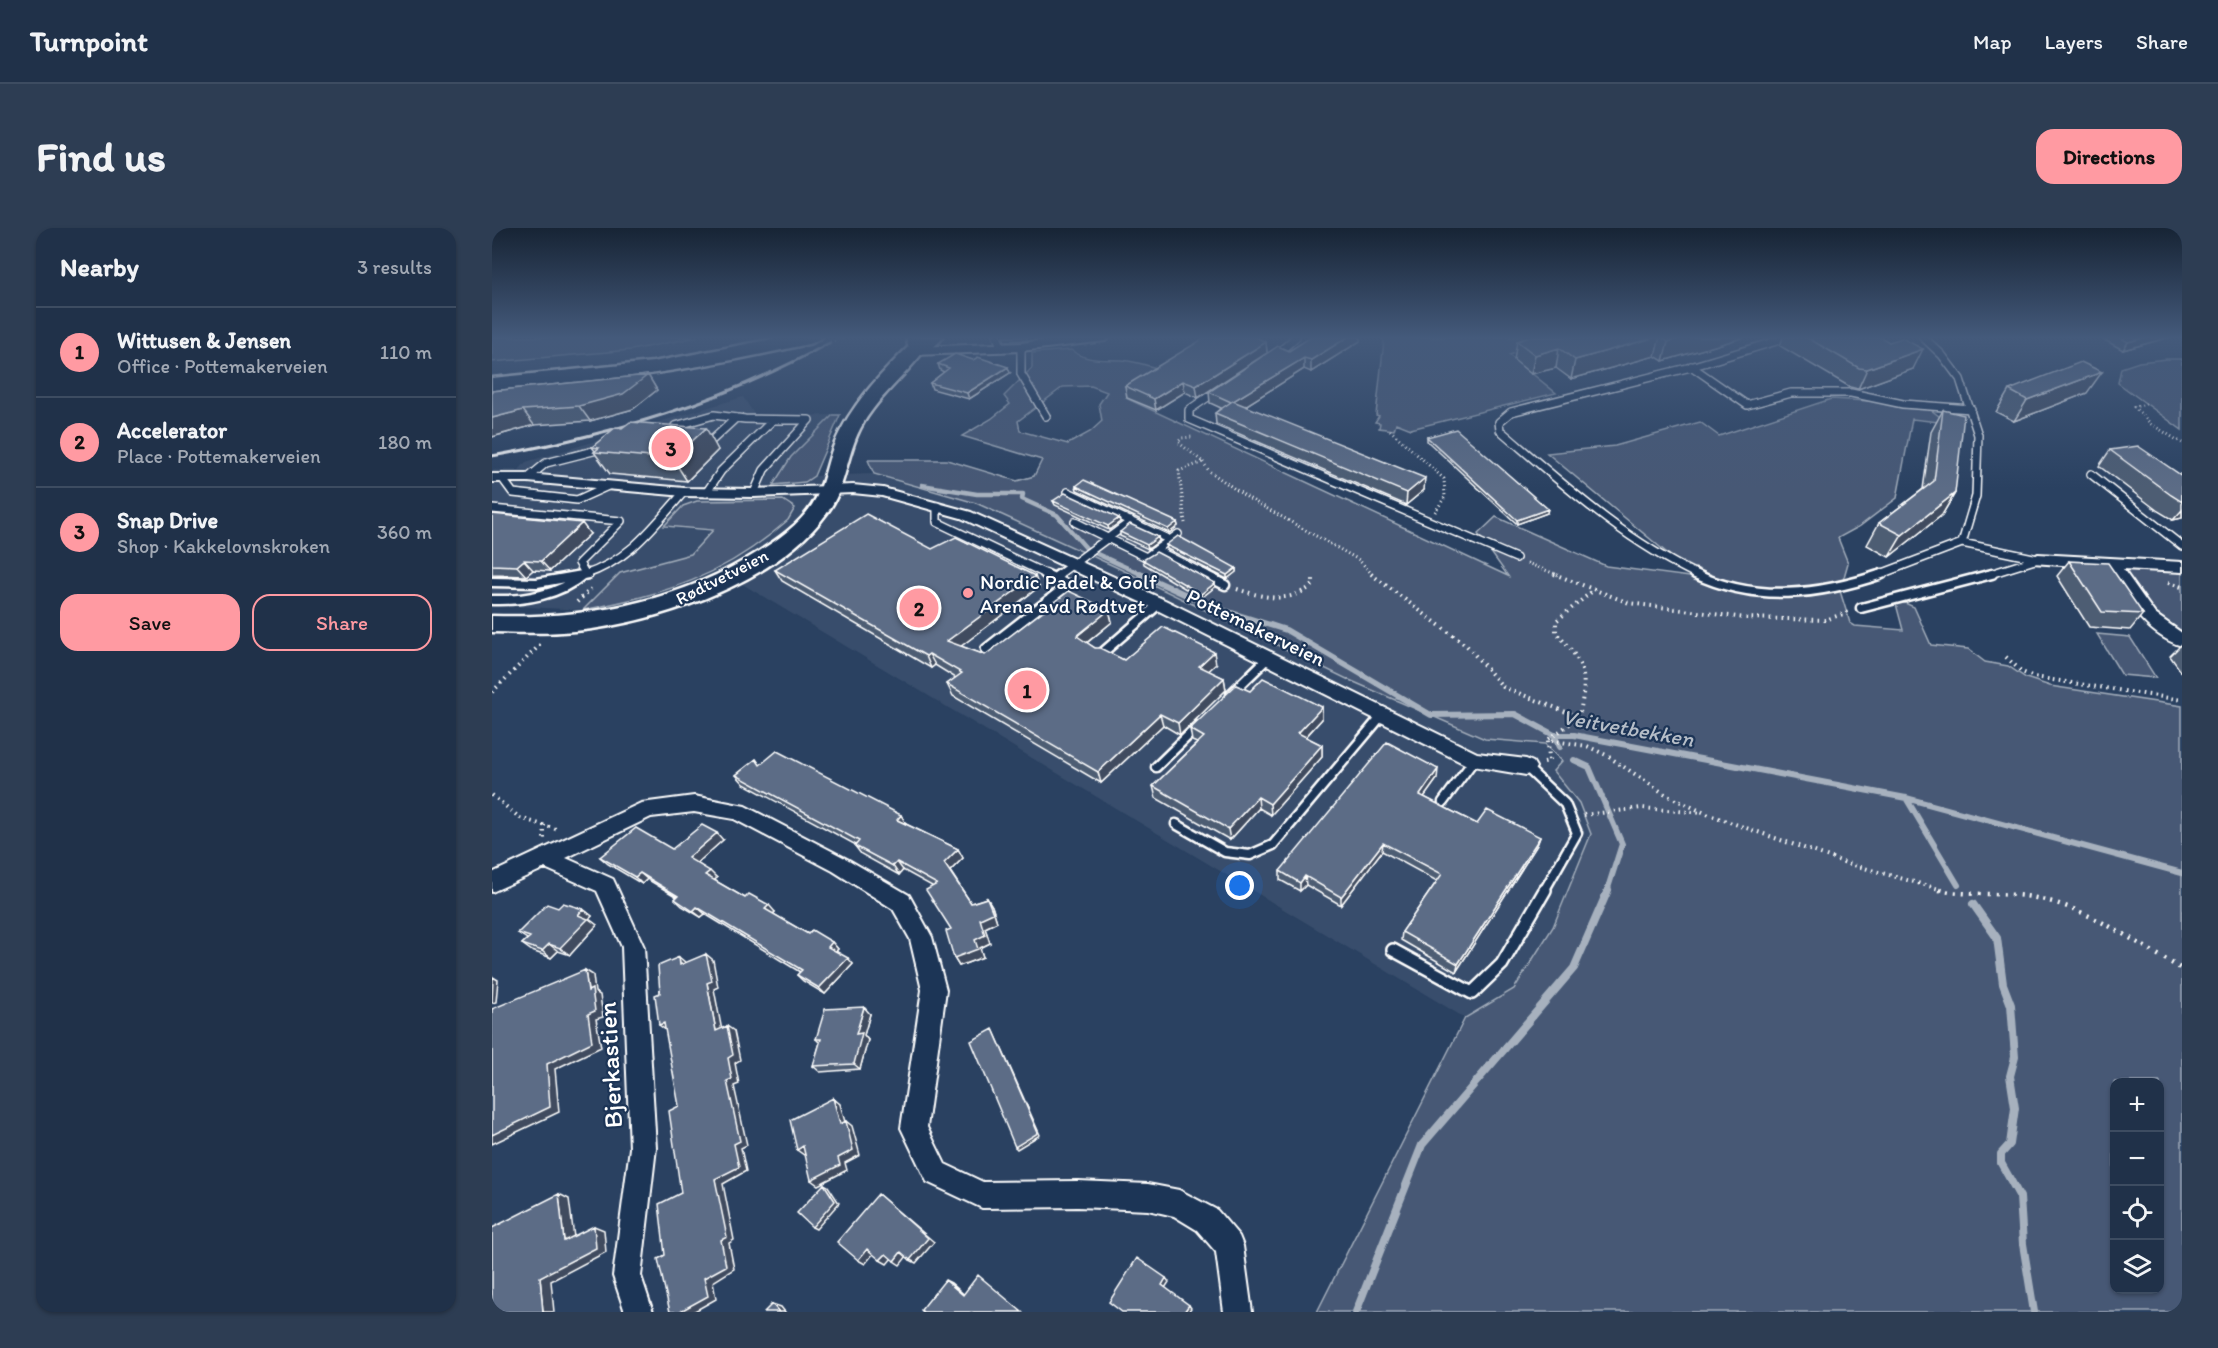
<!DOCTYPE html>
<meta charset="utf-8">
<style>
:root{--surface:#203149;--page:#2d3d53;--text:#f1f3f6;--muted:#a2a9b4;--line:#3d4c61;--accent:#ff9aa2}
body{margin:0;font-family:Itim,sans-serif;background:var(--page);color:var(--text)}
.controls{position:absolute;right:18px;bottom:18px;display:grid;overflow:hidden;border-radius:12px;box-shadow:0 2px 4px #0004}
.controls button{width:54px;height:54px;display:grid;place-items:center;padding:0;border:0;border-bottom:2px solid var(--line);background:var(--surface);color:var(--text);font:30px sans-serif}
.you{position:absolute;left:748px;top:658px;width:21px;height:21px;margin:-15px;border:4px solid #fff;border-radius:50%;background:#1a73e8;box-shadow:0 0 0 9px #1a73e833}
.badge{display:grid;place-items:center;width:39px;height:39px;border-radius:50%;background:var(--accent);color:#111;font-size:20px;font-weight:700}
.pin{position:absolute;translate:-50% -50%;border:3px solid #fff;box-shadow:0 2px 6px #0006}
.list{margin:0;padding:0;list-style:none}
h2{display:flex;justify-content:space-between;align-items:center;height:78px;margin:0;padding:0 24px;font-size:26px}
h2 small{font-size:20px;font-weight:400;color:var(--muted)}
.list li{display:grid;grid-template-columns:39px 1fr auto;gap:18px;align-items:center;box-sizing:border-box;height:90px;padding:0 24px;border-top:2px solid var(--line)}
.list b{display:block;font-size:22px;white-space:nowrap}
.list p{margin:0;font-size:20px;white-space:nowrap;color:var(--muted)}
.list em{font-size:20px;font-style:normal;color:var(--muted)}
.actions{display:flex;gap:12px;padding:18px 24px}
.actions a{flex:1;padding:14px 0;border:2px solid var(--accent);border-radius:18px;text-align:center;font-size:21px;color:var(--accent)}
.actions .main{background:var(--accent);color:#111}
.icon{flex:none;width:33px;height:33px;fill:none;stroke:currentColor;stroke-width:2;stroke-linecap:round;stroke-linejoin:round}
.map{position:relative;flex:none;width:1690px;height:1084px;overflow:hidden;border-radius:18px}
header{display:flex;align-items:center;gap:36px;box-sizing:border-box;height:84px;padding:0 30px;background:var(--surface);border-bottom:2px solid var(--line)}
header strong{font-size:28px}
nav{display:flex;gap:33px;margin-inline-start:auto;font-size:21px}
.intro{display:flex;align-items:center;justify-content:space-between;box-sizing:border-box;height:144px;padding:0 36px}
h1{margin:0;font-size:42px}
.button{padding:15px 27px;border-radius:18px;background:var(--accent);color:#111;font-size:21px;font-weight:700}
main{display:flex;gap:36px;padding:0 36px}
aside{flex:1;background:var(--surface);border-radius:18px;box-shadow:0 2px 4px #0004}
.map>svg:first-child{display:block}
</style>
<header>
<strong>Turnpoint</strong>
<nav><a>Map</a><a>Layers</a><a>Share</a></nav>
</header>
<div class="intro"><h1>Find us</h1><a class="button">Directions</a></div>
<main>
<aside>
<h2>Nearby<small>3 results</small></h2>
<ul class="list">
<li><span class="badge">1</span><div><b>Wittusen &amp; Jensen</b><p>Office · Pottemakerveien</p></div><em>110 m</em></li>
<li><span class="badge">2</span><div><b>Accelerator</b><p>Place · Pottemakerveien</p></div><em>180 m</em></li>
<li><span class="badge">3</span><div><b>Snap Drive</b><p>Shop · Kakkelovnskroken</p></div><em>360 m</em></li>
</ul>
<div class="actions"><a class="main">Save</a><a>Share</a></div>
</aside>
<div class="map">
<svg width="1690" height="1084" viewBox="0 0 1690 1084">
<rect width="100%" height="100%" fill="#2a4161"/>
<filter id="ink" filterUnits="userSpaceOnUse"><feTurbulence type="fractalNoise" baseFrequency=".0167" numOctaves="2"/><feDisplacementMap in="SourceGraphic" scale="12" xChannelSelector="R" yChannelSelector="G"/><feConvolveMatrix kernelMatrix="1 2 1 2 8 2 1 2 1" color-interpolation-filters="sRGB"/></filter>
<g filter="url(#ink)">
<!-- built -->
<path fill="#394e6c" d="M251,169L264,189L341,187L288,243L313,254L322,248L382,246L484,275L624,339L855,451L993,511L1053,516L1070,534L1061,544L1087,575L1099,606L1061,699L1022,761L973,790L227,342L162,367L91,382L0,377V242H27L34,234Z"/>
<!-- green -->
<path fill="#465975" stroke="#a2acba" stroke-width="1.5" fill-rule="evenodd" d="M0,109H205L139,122L0,134Z
M889,109H1071L1017,127L1064,165L919,201L904,195L902,202L887,200L888,195L883,194L887,188L884,187L892,112Z
M579,122C595,134 611,131 630,132C644,133 659,139 672,142L634,170L1016,348L986,306L1004,289L1114,338L1205,350L1055,225L1123,218L1208,194L1227,208L1339,171L1431,176L1456,195L1420,191L1405,270L1368,298L1346,310L1356,335L1348,363L1358,395L1363,398L1411,402L1404,376L1413,375L1422,379L1439,417L1476,421L1493,434L1516,438L1534,450L1558,458L1690,478V1084H825L973,790L1022,761L1061,699L1099,606L1087,575L1061,543L1070,533L1053,516L993,511L855,451L624,339L484,275L382,246L376,232H455L525,253L542,248L550,232L470,208L499,191L518,176L512,168L540,140V125ZM599,158L615,164L607,176L610,193L598,204L576,216L528,203L526,193L571,159ZM1622,854H1668V1062H1622Z
M1675,131H1690V202L1626,155L1629,140L1647,134Z
M341,187H348L322,248L313,254L281,257L299,229Z
M291,272L303,280L296,292C230,350 175,365 91,382L128,345L199,326L221,302L172,298L191,278L205,273Z
M1630,340L1690,343V409L1673,401L1631,345Z
M1605,406L1638,409L1664,450L1630,447Z"/>
<g fill="none" stroke-linecap="round" stroke-linejoin="round">
<!-- stream-far2 -->
<path stroke="#a7b1be" stroke-width="4.5" d="M430,257L485,266H531L530,271L565,287L594,320
M605,326L651,347"/>
<!-- stream-far1 -->
<path stroke="#a7b1be" stroke-width="6" d="M648,346L721,379L794,402L939,487L1023,486L1062,507H1082L1414,570L1690,645
M1062,507L1068,519
M1082,532L1097,539L1130,616L1115,663
M1414,570L1466,657"/>
<!-- stream -->
<path stroke="#a7b1be" stroke-width="8" d="M1481,676L1505,710L1511,756L1519,777L1523,829L1518,848L1523,880L1518,916L1509,926V935L1528,969L1531,1016L1542,1084
M864,1084L930,917L1082,740L1116,662"/>
<defs>
<path id="lane-far2" d="M505,109L510,120
M529,119V146L554,188
M784,127L804,109
M1199,138L1255,177L1299,165H1359L1411,176L1479,181
M726,162L697,182V191L1024,330
M183,198L222,187L253,191L317,192L272,242L262,265
M218,214L244,190
M1599,246L1690,318
M10,250L21,265L85,272L116,258
M36,250L54,235L113,220
M576,264L678,312
M214,265L229,243L281,192
M445,278V294L556,347
M0,281L129,293L87,335L93,345L91,347
M583,294L654,329L686,306
M1470,315L1546,331
M664,322L714,347
M92,347C138,332 161,299 192,264
M566,347L639,293
M1206,347C1131,312 1071,256 1008,202L1007,194L1019,184L1195,140L1298,109
M1386,347L1470,315L1484,268L1486,207L1468,151L1450,127L1431,109
M1495,347L1546,331"/>
<path id="lane-far1" d="M553,346L562,350
M711,346L733,357
M1203,346C1264,375 1328,367 1390,346
M0,354L45,355L96,346
M0,372C32,373 68,367 92,346
M1369,380L1500,346
M494,421L576,357L562,350L568,346
M609,426L667,376
M739,466L776,430
M664,539L706,498
M1034,539L1073,576L1085,605L1052,663
M951,574L982,532
M684,596L733,624L758,627L781,617L891,486"/>
<path id="lane" d="M901,722L980,765L1010,736L1053,662"/>
<path id="street" d="M578,109H619L613,113L529,123L422,127L416,123L422,119L529,115Z
M0,246H36L192,260L262,261L361,257L391,260L479,284L673,372L985,525L1034,531L1041,534L1044,539L1041,544L1034,547L975,537L661,380L469,290L390,268L361,265L262,269L192,268L36,254H0Z
M1546,326L1690,334V344L1631,341L1663,386L1690,405V418C1653,407 1633,371 1614,340L1540,335L1538,331Z
M202,568L253,578L355,631L417,667L440,709L454,762L435,899L453,936L491,954L586,953L656,956L687,962L725,982L747,1008L751,1018L760,1084H732L724,1024L705,1002L682,988L656,982L586,979L490,980L435,954L409,900L430,762L418,711L401,681L341,643L242,591L202,584L159,589L74,630L121,651L152,719L164,920L149,1048L161,1084H133L121,1048L138,920L130,719L105,663L53,640L0,664V645L149,575Z"/>
<path id="secondary" d="M425,115L434,120C413,149 385,169 368,201C354,228 354,260 335,285C286,352 179,389 100,401C67,406 33,405 0,404V388C94,391 185,375 266,324C285,312 307,297 320,277C332,259 334,236 342,217C358,177 389,146 419,116Z"/>
<path id="highway" d="M291,109H330L320,115C214,140 108,155 0,164V150L161,134Z
M414,109H451C443,120 431,128 418,124Z"/>
</defs>
<!-- lane-far2 casing -->
<use href="#lane-far2" stroke="#fff" stroke-width="10"/>
<!-- lane-far1 casing -->
<use href="#lane-far1" stroke="#fff" stroke-width="13"/>
<!-- lane casing -->
<use href="#lane" stroke="#fff" stroke-width="16"/>
<!-- street casing -->
<use href="#street" stroke="#fff" stroke-width="4"/>
<!-- secondary casing -->
<use href="#secondary" stroke="#fff" stroke-width="5"/>
<!-- highway casing -->
<use href="#highway" stroke="#fff" stroke-width="5"/>
<!-- path-far2 -->
<path stroke="#fff" stroke-width="3" stroke-dasharray="1 3" stroke-linecap="butt" d="M338,114L355,109
M1654,176L1642,179L1659,196L1690,215
M898,202L952,251L953,269L943,284
M711,234L717,243L756,270L867,332L881,347
M693,295L687,243L711,234L686,214L690,210L700,209
M1035,335L1066,347"/>
<!-- path-far1 -->
<path stroke="#fff" stroke-width="4" stroke-dasharray="1.5 4.5" stroke-linecap="butt" d="M879,346L975,418L1011,459L1087,489
M1062,346L1137,375L1253,390L1333,392L1357,384
M1676,355L1690,359
M745,361C773,370 796,376 821,357V347
M85,374L99,361
M1514,429L1530,444L1542,449L1690,472
M0,464L51,414
M1057,511L1087,489C1096,447 1094,436 1064,405V393L1103,361
M1052,534L1057,533L1056,512L1095,518L1114,527L1176,568L1215,586L1351,634L1454,663
M0,567L28,590L67,602
M1092,587L1150,580L1210,585
M52,597V612"/>
<!-- path -->
<path stroke="#fff" stroke-width="4.5" stroke-dasharray="2 6" stroke-linecap="butt" d="M1447,662C1479,669 1513,663 1544,670C1597,680 1644,715 1690,741"/>
<!-- lane-far2 -->
<use href="#lane-far2" stroke="#1d3557" stroke-width="7"/>
<!-- lane-far1 -->
<use href="#lane-far1" stroke="#1d3557" stroke-width="8"/>
<!-- lane -->
<use href="#lane" stroke="#1d3557" stroke-width="11"/>
<!-- street -->
<use href="#street" fill="#1d3557" fill-rule="evenodd"/>
<!-- secondary -->
<use href="#secondary" fill="#1d3557" fill-rule="evenodd"/>
<!-- highway -->
<use href="#highway" fill="#1d3557" fill-rule="evenodd"/>
<!-- rail -->
<path stroke="#fff" stroke-width="3" d="M0,228C119,207 231,174 337,115"/>
</g>
<!-- wall -->
<path fill="#4e5d73" stroke="#fff" stroke-width="1.5" d="M511,109H535V112L513,113Z
M819,109H868V113L819,144L812,141L753,178L932,262L914,277L724,196L723,185L729,180L718,175L717,164L797,123Z
M1038,109H1253L1171,133L1163,128L1079,151L1064,140L1039,146L1022,132L1025,113Z
M1291,109H1389L1421,141L1366,161L1358,159L1288,118Z
M1607,109H1678L1631,122Z
M765,110L774,114L775,125L706,170L693,164L664,182L635,170L633,158Z
M446,136L518,145L477,171L440,161L438,155L452,144L448,142Z
M156,147L165,162L141,181L98,193L42,197L0,209V163Z
M1517,162L1595,165L1522,193L1504,184Z
M1451,182L1463,265L1450,287L1397,329L1375,317L1387,295L1431,261L1439,204Z
M214,200L226,222L195,253L118,246L102,224L103,223L100,219Z
M935,209L1055,285L1025,296L935,213Z
M1618,222L1690,248V290L1681,292L1666,283L1607,238Z
M584,258L685,294L686,298L677,305L585,262Z
M561,273L628,294L617,302L563,277Z
M0,286L98,306L58,343L41,342L34,348L0,347Z
M628,304L666,309L667,313L656,321L628,308Z
M674,317L744,340V344L735,351L675,321Z
M440,321L547,359L469,418L493,427L617,382L620,394L595,415L603,420L632,432L724,436L716,443L732,450L734,462L688,507L671,497L609,555L461,468L455,456L464,450L443,437L439,440L290,353L283,342Z
M651,332L723,355V359L709,370L652,336Z
M1577,333L1651,386L1638,402L1597,399L1565,348Z
M1690,416V445L1678,428Z
M758,463L830,479V491L814,509L830,517V529L779,587L767,580L738,612L664,570L661,558L705,515L700,513L698,501Z
M264,531L268,537L409,587L414,596L466,621L471,630L458,643L479,675L495,670L500,678L505,694L493,700L498,715L488,720L491,729L467,738L462,730L459,701L440,658L411,642L407,647L369,626L363,618L364,617L252,556L244,547Z
M945,551L932,569L985,596L1048,609L1045,617L964,744L909,712L910,704L945,653L890,623L849,677L814,657L808,663L788,652V643Z
M231,612L205,635L225,650L222,652L253,670L283,684L281,686L316,706L340,714L346,721L344,723L361,736L333,766L311,753L305,747L308,744L213,686L209,689L190,678L183,671L185,669L155,651L150,656L116,636L108,629L180,621Z
M66,680L91,681L100,688L97,691L105,697L78,727L66,723L59,730L40,723L30,716L35,711L26,705Z
M378,786L372,807L376,812L368,841L328,844L321,838L328,815L324,811Z"/>
<!-- shaded-wall -->
<path fill="#404c5e" stroke="#fff" stroke-width="1.5" d="M856,109H868V113L819,144V132Z
M1164,109H1168L1163,128L1079,151L1083,132Z
M1191,109H1253L1171,133L1176,114Z
M1655,109H1678L1631,122L1636,114Z
M774,114L775,125L706,170L704,158Z
M1067,120L1064,140L1039,146L1043,127Z
M1431,121L1421,141L1366,161L1375,141Z
M812,130V141L742,185L741,173Z
M516,139L518,145L477,171L475,165Z
M1610,144L1595,165L1522,193L1535,172Z
M156,147L165,162L141,181L98,193L87,178Z
M691,153L693,164L664,182L662,171Z
M31,182L42,197L0,209V190Z
M214,200L226,222L195,253L181,231Z
M933,250L932,262L914,277L915,265Z
M1463,265L1450,287L1397,329L1410,307Z
M1056,281L1055,285L1025,296V292Z
M1690,282V290L1681,292Z
M627,290L628,294L617,302L616,298Z
M685,294L686,298L677,305L676,301Z
M90,295L98,306L58,343L49,333Z
M666,309L667,313L656,321L655,317Z
M32,332L41,342L34,348L25,338Z
M744,340V344L735,351V347Z
M543,348L547,359L460,425L455,413Z
M723,355V359L709,370V366Z
M617,382L620,394L588,420L585,408Z
M722,424L724,436L709,450L707,438Z
M437,426L443,437L439,440L434,428Z
M732,450L734,462L688,507L686,495Z
M830,479V491L807,516L806,505Z
M668,486L671,497L609,555L606,544Z
M830,517V529L779,587L778,576Z
M946,541L945,551L927,576L928,567Z
M766,569L767,580L738,612L736,601Z
M409,587L414,596L405,592Z
M225,605L231,612L203,637L196,630Z
M1048,609L1045,617L964,744L966,736Z
M891,615L890,623L849,677V669Z
M466,621L471,630L457,644L452,635Z
M405,634L411,642L407,647L401,638Z
M218,643L225,650L220,654L213,647Z
M148,645L155,651L150,656L143,649Z
M813,648L814,657L808,663V655Z
M495,670L500,678L505,694L493,700L498,715L488,720L491,729L467,738L462,730L483,712Z
M277,677L283,684L279,688L273,681Z
M205,679L213,686L209,689L201,683Z
M91,681L100,688L97,691L105,697L78,727L68,720L86,687Z
M340,714L346,721L342,725L336,719Z
M57,716L66,723L59,730L50,723Z
M214,726L221,732L226,759L222,761L231,808L224,803L215,755Z
M187,729L194,735L188,737Z
M356,730L361,736L333,766L327,760Z
M93,742L101,747L103,764L108,767L111,789L104,791L109,819L63,841L67,884L0,916V907L55,836L96,786V763Z
M1,749L6,752L4,774L0,775Z
M372,779L378,786L372,807L376,812L368,841L362,836L364,806Z
M172,795L175,803L167,797Z
M235,798L242,803L248,832L243,835L247,856L242,858L255,917L249,920L254,943L231,956L242,1012L237,1015L242,1041L221,1054L224,1071L201,1084H187L212,1050L229,1012L223,951L242,916L235,853L236,830Z
M501,801L548,907L525,921L523,919Z
M341,870L348,876L355,901L348,896Z
M354,893L360,898L368,927L353,935L355,942L326,957L319,952L346,930Z
M311,918L319,923L312,927L305,922Z
M332,956L336,958L347,975L324,1001L320,999Z
M67,966L77,971L83,1017L72,1013Z
M386,966L442,1014L424,1035L418,1032Z
M102,998L112,1002L114,1024L59,1053L62,1084H51L48,1049Z
M375,1021L382,1025L373,1036L366,1032Z
M409,1024L415,1028L408,1037L402,1033Z
M394,1026L400,1030L395,1036L388,1032Z
M674,1050L677,1054L673,1060L670,1057Z
M453,1052L459,1055L476,1070L471,1067Z
M280,1076L289,1079L293,1084H287Z
M697,1077L699,1080L696,1084H692Z"/>
<!-- building -->
<path fill="#5b6c86" stroke="#fff" stroke-width="1.5" d="M714,109H764L774,114L704,158L691,153L662,171L633,158Z
M819,109H856L819,132L812,130L741,173L933,250L915,265L723,185L739,174L717,164L786,118L797,123Z
M1038,109H1164L1083,132L1067,120L1043,127L1025,113Z
M1169,109H1191L1176,114Z
M1314,109H1389L1397,114L1410,110L1431,121L1375,141L1367,140Z
M1627,109H1655L1636,114Z
M463,126L481,132L486,129L516,139L475,165L438,155L457,140L446,136Z
M1589,134L1610,144L1535,172L1517,162Z
M156,147L131,166L87,178L31,182L0,190V163Z
M1451,182L1472,187L1463,265L1410,307L1387,295L1442,253Z
M138,194L214,200L181,231L102,224L107,220L100,219L124,199L130,200Z
M964,201L1056,281L1025,292L935,209Z
M1646,218L1690,248V274L1679,267L1618,222Z
M592,252L685,294L676,301L584,258Z
M573,265L627,290L616,298L561,273Z
M0,286L90,295L49,333L32,332L25,338L0,337Z
M374,286L440,321L464,309L543,348L455,413L493,427L577,363L617,382L585,408L603,420H608L632,432L671,399L722,424L707,438L732,450L686,495L668,486L606,544L455,456L470,445L437,426L434,428L283,342Z
M638,296L666,309L655,317L628,304Z
M686,308L744,340L735,347L674,317Z
M664,324L723,355L709,366L651,332Z
M1577,333L1616,335L1651,386L1610,384Z
M771,450L830,479L806,505L830,517L778,576L766,569L736,601L661,558L712,509L698,501L744,457L758,463Z
M895,514L946,541L928,567L985,596L995,582L1048,609L966,736L910,704L950,646L891,615L849,669L813,648L808,655L788,643Z
M285,523L409,587L405,592L466,621L452,635L479,675L495,670L501,685L488,691L493,707L483,712L486,721L462,730L454,703L459,701L434,662L445,656L405,634L401,638L363,618L367,613L244,547L264,531L268,537Z
M210,597L225,605L196,630L218,643L213,647L253,670L257,666L277,677L273,681L316,706L320,702L340,714L336,719L356,730L327,760L305,747L310,742L205,679L201,683L183,671L186,668L148,645L143,649L108,629L144,600L180,621Z
M71,675L91,681L86,687L96,691L68,720L57,716L50,723L30,716L38,709L26,705L55,676L66,680Z
M214,726L220,753L215,755L224,803L235,798L241,827L236,830L240,851L235,853L248,913L242,916L247,939L223,951L235,1009L229,1012L234,1038L212,1050L216,1068L187,1084H178L166,1031L173,1027L167,976L189,965L177,883L187,878L172,795L167,797L163,767L168,765L166,738L187,729L188,737Z
M93,742L96,763L100,761L103,783L96,786L100,814L55,836L58,879L0,907V781Z
M372,779L364,806L370,805L362,836L321,838L329,811H324L333,781Z
M501,801L546,905L523,919L479,813Z
M341,870L348,896L354,893L361,922L346,930L348,937L319,952L311,918L305,922L298,892Z
M332,956L343,973L320,999L305,985Z
M67,966L72,1013L102,998L104,1020L48,1049L51,1084H0V1000Z
M386,966L436,1010L418,1032L409,1024L402,1033L394,1026L388,1032L375,1021L366,1032L345,1014Z
M645,1030L674,1050L670,1057L697,1077L692,1084H630L617,1074Z
M486,1047L530,1084H431L429,1082L453,1052L471,1067Z
M280,1076L287,1084H272Z"/>
</g>
<!-- sky -->
<linearGradient id="sky" x2="0" y2="1"><stop stop-color="#172435"/><stop offset="0.42" stop-color="#445a7b"/><stop offset="1" stop-color="#445a7b" stop-opacity="0"/></linearGradient>
<rect width="1690" height="261" fill="url(#sky)"/>
<!-- markers -->
<circle fill="#ff9aa2" stroke="#1d3557" stroke-width="2" cx="476" cy="365" r="6"/>
<g text-anchor="middle" dominant-baseline="central" stroke-width="4.5" stroke-linejoin="round" paint-order="stroke">
<!-- far-street labels -->
<g font-size="18" fill="#fff" stroke="#1d3557">
<text transform="translate(230 349) rotate(-27)">Rødtvetveien</text>
</g>
<!-- poi labels -->
<g font-size="21" fill="#fff" stroke="#1d3557" text-anchor="start">
<text x="488" y="353">Nordic Padel &amp; Golf<tspan x="488" dy="24">Arena avd Rødtvet</tspan></text>
</g>
<!-- street labels -->
<g font-size="21" fill="#fff" stroke="#1d3557">
<text transform="translate(764 399) rotate(26)">Pottemakerveien</text>
</g>
<!-- water labels -->
<g font-size="22" font-style="italic" fill="#b6bec8" stroke="#1d3557">
<text transform="translate(1136 500) rotate(10)">Veitvetbekken</text>
</g>
<!-- near-street labels -->
<g font-size="26" fill="#fff" stroke="#1d3557">
<text transform="translate(118 837) rotate(-93)">Bjerkastien</text>
</g>
</g>
</svg>
<div class="controls">
<button>+</button>
<button>−</button>
<button><svg class="icon" aria-label="locate" viewBox="0 0 24 24"><circle cx="12" cy="12" r="6"/><path d="M12 2v4M12 18v4M2 12h4M18 12h4"/></svg></button>
<button><svg class="icon" aria-label="layers" viewBox="0 0 24 24"><path d="M12 4l9 5-9 5-9-5zM3 14l9 5 9-5"/></svg></button>
</div>
<div class="you"></div>
<div class="pin badge" style="left:535px;top:462px">1</div>
<div class="pin badge" style="left:427px;top:380px">2</div>
<div class="pin badge" style="left:179px;top:220px">3</div>
</div>
</main>
